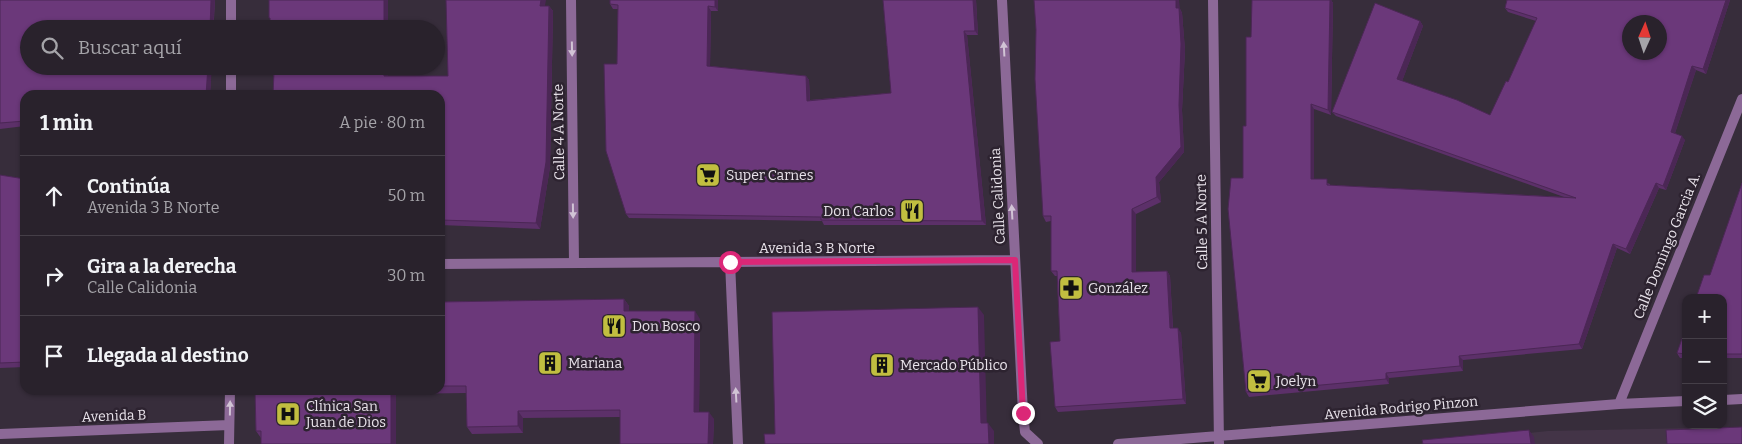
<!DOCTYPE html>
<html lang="es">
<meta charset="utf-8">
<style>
:root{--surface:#29222c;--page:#352f38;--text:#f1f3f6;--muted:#a5a4a9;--line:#453f48}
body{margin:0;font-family:Bitter,serif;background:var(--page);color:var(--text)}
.controls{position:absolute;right:15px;bottom:15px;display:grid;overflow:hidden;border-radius:10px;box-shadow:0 1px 4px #0004}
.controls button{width:45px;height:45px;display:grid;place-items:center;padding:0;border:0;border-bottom:1px solid var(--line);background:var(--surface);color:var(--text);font:25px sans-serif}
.compass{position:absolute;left:1622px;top:15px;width:45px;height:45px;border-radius:50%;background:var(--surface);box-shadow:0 1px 4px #0004;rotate:3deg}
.stop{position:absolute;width:15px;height:15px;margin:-11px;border:4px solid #db2777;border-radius:50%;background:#fff}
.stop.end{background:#db2777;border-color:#fff;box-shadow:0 1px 5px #0008}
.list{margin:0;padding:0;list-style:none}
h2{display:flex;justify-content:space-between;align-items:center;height:65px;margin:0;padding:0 20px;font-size:21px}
h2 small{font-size:16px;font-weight:400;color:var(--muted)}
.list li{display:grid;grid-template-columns:32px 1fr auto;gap:15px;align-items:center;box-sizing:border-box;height:80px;padding:0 20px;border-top:1px solid var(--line)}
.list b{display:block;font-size:19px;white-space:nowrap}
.list p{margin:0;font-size:16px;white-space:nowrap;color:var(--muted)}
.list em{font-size:16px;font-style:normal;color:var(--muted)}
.icon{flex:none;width:28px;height:28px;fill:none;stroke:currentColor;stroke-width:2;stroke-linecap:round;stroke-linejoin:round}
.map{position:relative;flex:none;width:1742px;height:444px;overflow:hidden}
.search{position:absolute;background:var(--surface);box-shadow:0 1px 4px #0004;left:20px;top:20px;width:425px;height:55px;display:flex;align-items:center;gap:12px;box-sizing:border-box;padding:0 18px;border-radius:28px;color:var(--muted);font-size:19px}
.panel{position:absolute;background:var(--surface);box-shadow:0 1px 4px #0004;left:20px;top:90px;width:425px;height:305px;border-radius:15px}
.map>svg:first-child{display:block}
</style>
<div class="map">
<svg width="1742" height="444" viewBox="0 0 1742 444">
<rect width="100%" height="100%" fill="#372d3b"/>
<!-- built -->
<path fill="#433447" d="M1742,427V444H1418L1548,431Z"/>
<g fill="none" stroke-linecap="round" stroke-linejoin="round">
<!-- street -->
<path stroke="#8c6997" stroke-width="10" d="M231,0V29
M571,0L574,263
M1002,0L1023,413L1025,432L1038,444
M1213,0L1219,444
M231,66V95
M730,262L738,444
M440,264L1015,260
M1723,400L1742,399
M1619,404L1742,99
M0,434L229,425
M229,444L230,390
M1118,444L1619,404L1686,401"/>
</g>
<!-- wall -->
<path fill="#5c3069" d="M0,0H215L210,95H25V126L0,129Z
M610,0H718V11H711L710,66L806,76L809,80L810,100L891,93L883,0H976L978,35H967L986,225H824L822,221L629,218L626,214L617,64L618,9H613L610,4Z
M1331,0L1333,3L1331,115L1314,109V179L1330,184V185L1564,197L1336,116L1332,112L1420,21L1423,26L1402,81L1490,115L1508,82L1536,21L1508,12L1505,8L1507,0H1730L1706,74L1696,70L1675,133L1685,140L1666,190L1659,188L1630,254L1617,248L1582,349L1463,360V371L1389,378V384L1249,397L1246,392L1243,178L1251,37Z
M545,6H549L553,11L550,167L540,229L440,225V95L274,76L271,72L388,66V76H448Z
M1180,9L1182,13L1185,50L1182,110L1184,152L1159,182L1161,202L1136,214V272L1167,271L1170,276L1173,328L1181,333L1186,404L1058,412L1055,407L1060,341L1057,276H1055L1051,271V221L1046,222L1043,216Z
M0,175L25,179V367L0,368Z
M1742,183V358H1723V298Z
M624,299L629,306V311L700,319L699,412L714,419L713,444H620V417L523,418V433L472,434L467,427L466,393L396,394V444H261V438L256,431L255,390H440V302Z
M1686,327V358H1680L1677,353Z"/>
<!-- shaded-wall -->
<path fill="#4b2755" d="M211,0H215L213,29H210Z
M384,0H388V29H384Z
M541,0H546L544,11L540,6Z
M715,0H718V11L715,7Z
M973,0H976L978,35L975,31Z
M1176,0H1179L1180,9L1182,13L1185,50L1182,110L1184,152L1159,182L1161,202L1157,197L1156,177L1179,105Z
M1329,0H1331L1333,3L1331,115L1328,110Z
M1726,0H1730L1706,74L1703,69Z
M549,6L553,11L550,167L540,229L536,223Z
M708,6L711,11L710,70L707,66Z
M1420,21L1423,26L1401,84L1397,79Z
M964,31L967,35L986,225L982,221Z
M208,66H212L210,95H206Z
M384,66H388V81L384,76Z
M1692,66L1696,70L1674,136L1671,132Z
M806,76L809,80L810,105L807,101Z
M1311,104L1314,109V184L1311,179Z
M1682,136L1685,140L1666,190L1663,186Z
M1656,183L1659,188L1630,254L1626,249Z
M1132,209L1136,214V278L1132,272Z
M1613,244L1617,248L1582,349L1579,344Z
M1167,271L1170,276L1173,333L1170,328Z
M624,299L629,306V318L624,311Z
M978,307L984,315L987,431L981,423Z
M695,311L700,319L699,419L694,412Z
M1178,328L1181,333L1186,404L1183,399Z
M1459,356L1463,360V371L1460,366Z
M1386,373L1389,378V384L1386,379Z
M391,390H393L396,394V444H391Z
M518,411L523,418V433L518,426Z
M709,412L714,419L713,444H708Z
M988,423L994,431V444H989Z
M1529,430L1534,437L1535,444H1531Z"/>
<!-- building -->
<path fill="#6b387a" stroke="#4b2755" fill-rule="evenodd" d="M0,0H211L210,29H29V66H208L206,95H25V121L0,123Z
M269,0H384V29H270V18H269Z
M446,0H541L540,6H549L546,162L536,223L440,220V95H273L274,72H271V66H384V76H448Z
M610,0H715V7L708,6L707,66L806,76L807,101L891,93L883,0H973L975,31H964L982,221L821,220V217L626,214L606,151L604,64H617L618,5L610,4Z
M1034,0H1176V8H1179L1181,44L1179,105L1181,147L1156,177L1157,197L1132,209V272L1167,271L1170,328H1178L1183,399L1055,407L1050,342L1060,341L1057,271H1051V216H1043L1035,79L1036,30Z
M1252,0H1330L1328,110L1311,104V179H1327V185L1576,198L1332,112L1375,3L1420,21L1397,79L1457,100L1490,115L1506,81L1508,82L1537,18L1505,8L1507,0H1726L1703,69L1692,66L1671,132L1682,136L1663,186L1656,183L1626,249L1613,244L1579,344L1459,356L1460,366L1386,373V379L1246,392L1228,209L1231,178H1243V126H1246V37H1251ZM1630,22H1660V52H1630Z
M0,175L25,179V362L0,363Z
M1742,183V354H1723V298H1696L1704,275H1710Z
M624,299V311H695L694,412H709L708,444H620V410L518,411V426L467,427L466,386H440V302Z
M978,307L981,423H988L989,444H765L764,434H775L772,312Z
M1686,327V354L1677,353Z
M255,390H391V444H261V431H256Z
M1742,427V444H1667L1666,430Z
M1529,430L1531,444H1423L1422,440Z"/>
<!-- one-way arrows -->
<defs><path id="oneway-solid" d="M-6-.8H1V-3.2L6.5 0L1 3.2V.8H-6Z" transform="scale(1.25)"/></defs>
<g fill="#d1c4d5">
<use href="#oneway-solid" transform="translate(572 49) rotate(89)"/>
<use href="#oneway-solid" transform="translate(1004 49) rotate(-93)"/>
<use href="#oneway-solid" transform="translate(573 211) rotate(89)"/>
<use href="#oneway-solid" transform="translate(1012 212) rotate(-93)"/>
<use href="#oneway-solid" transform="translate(736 395) rotate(-93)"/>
<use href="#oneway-solid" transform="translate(230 408) rotate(-89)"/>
</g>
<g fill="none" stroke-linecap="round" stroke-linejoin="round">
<!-- route -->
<path stroke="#db2777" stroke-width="6" d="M730,262L1015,260L1023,413"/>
</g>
<!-- icons -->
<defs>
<symbol id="supermarket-square" viewBox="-11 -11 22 22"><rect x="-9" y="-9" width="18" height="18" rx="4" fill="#c1be40" stroke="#2d2330"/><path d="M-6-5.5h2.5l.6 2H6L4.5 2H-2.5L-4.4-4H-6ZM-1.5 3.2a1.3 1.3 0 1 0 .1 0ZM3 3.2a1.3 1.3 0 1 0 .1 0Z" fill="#111"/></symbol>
<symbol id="restaurant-square" viewBox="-11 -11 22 22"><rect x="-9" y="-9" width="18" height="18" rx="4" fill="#c1be40" stroke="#2d2330"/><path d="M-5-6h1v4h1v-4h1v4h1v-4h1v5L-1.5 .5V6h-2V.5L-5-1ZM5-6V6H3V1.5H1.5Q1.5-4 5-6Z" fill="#111"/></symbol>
<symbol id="pharmacy-square" viewBox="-11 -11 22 22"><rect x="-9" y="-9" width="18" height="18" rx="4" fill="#c1be40" stroke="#2d2330"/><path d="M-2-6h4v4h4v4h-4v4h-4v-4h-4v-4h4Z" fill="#111"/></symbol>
<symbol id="building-square" viewBox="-11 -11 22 22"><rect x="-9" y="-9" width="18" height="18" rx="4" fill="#c1be40" stroke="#2d2330"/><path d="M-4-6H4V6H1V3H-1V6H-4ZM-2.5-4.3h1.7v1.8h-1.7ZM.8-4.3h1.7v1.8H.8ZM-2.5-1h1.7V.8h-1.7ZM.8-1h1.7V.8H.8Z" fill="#111"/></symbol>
<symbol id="hospital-square" viewBox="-11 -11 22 22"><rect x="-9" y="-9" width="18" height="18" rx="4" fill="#c1be40" stroke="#2d2330"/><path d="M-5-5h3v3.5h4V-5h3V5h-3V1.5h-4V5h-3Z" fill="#111"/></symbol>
</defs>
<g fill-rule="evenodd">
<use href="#supermarket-square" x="694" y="161" width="28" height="28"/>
<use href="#restaurant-square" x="898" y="197" width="28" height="28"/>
<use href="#pharmacy-square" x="1057" y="274" width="28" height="28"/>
<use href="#restaurant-square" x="600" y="312" width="28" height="28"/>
<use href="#building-square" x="536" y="349" width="28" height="28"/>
<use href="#building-square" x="868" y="351" width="28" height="28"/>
<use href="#supermarket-square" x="1245" y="367" width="28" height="28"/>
<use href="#hospital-square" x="274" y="400" width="28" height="28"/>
</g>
<g text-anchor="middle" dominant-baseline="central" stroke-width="5" stroke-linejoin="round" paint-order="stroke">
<!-- street labels -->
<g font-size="14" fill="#e8e2ea" stroke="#2d2330">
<text transform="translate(559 132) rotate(-91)">Calle 4 A Norte</text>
<text transform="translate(998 196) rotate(-93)">Calle Calidonia</text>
<text transform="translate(1202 222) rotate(-91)">Calle 5 A Norte</text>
<text transform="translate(1667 246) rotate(-68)">Calle Domingo Garcia A.</text>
<text x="817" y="248">Avenida 3 B Norte</text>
<text transform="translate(1401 408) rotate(-5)">Avenida Rodrigo Pinzon</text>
<text transform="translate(114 416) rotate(-2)">Avenida B</text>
</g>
<!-- poi labels -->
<g font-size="14" fill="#e8e2ea" stroke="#2d2330" text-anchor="start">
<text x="726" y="175">Super Carnes</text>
<text x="894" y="211" text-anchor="end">Don Carlos</text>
<text x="1088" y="288">González</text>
<text x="632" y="326">Don Bosco</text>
<text x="568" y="363">Mariana</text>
<text x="900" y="365">Mercado Público</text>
<text x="1276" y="381">Joelyn</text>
<text x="306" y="406">Clínica San<tspan x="306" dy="16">Juan de Dios</tspan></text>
</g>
</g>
</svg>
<div class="controls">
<button>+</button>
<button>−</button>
<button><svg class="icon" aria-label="layers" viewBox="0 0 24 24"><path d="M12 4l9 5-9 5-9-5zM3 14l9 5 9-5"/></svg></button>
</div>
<svg class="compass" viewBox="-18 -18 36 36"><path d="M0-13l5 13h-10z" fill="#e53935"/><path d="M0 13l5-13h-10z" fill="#a5a4a9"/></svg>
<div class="stop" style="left:730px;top:262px"></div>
<div class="stop end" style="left:1023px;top:413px"></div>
<div class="search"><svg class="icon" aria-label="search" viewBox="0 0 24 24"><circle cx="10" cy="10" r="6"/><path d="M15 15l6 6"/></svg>Buscar aquí</div>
<section class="panel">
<h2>1 min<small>A pie · 80 m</small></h2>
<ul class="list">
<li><svg class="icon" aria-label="ahead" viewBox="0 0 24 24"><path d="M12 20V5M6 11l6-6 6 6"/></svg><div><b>Continúa</b><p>Avenida 3 B Norte</p></div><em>50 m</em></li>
<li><svg class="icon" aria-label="right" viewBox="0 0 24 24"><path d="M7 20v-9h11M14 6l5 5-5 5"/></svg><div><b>Gira a la derecha</b><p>Calle Calidonia</p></div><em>30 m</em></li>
<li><svg class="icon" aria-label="arrive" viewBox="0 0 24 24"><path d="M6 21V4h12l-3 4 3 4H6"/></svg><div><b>Llegada al destino</b></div></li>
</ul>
</section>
</div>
